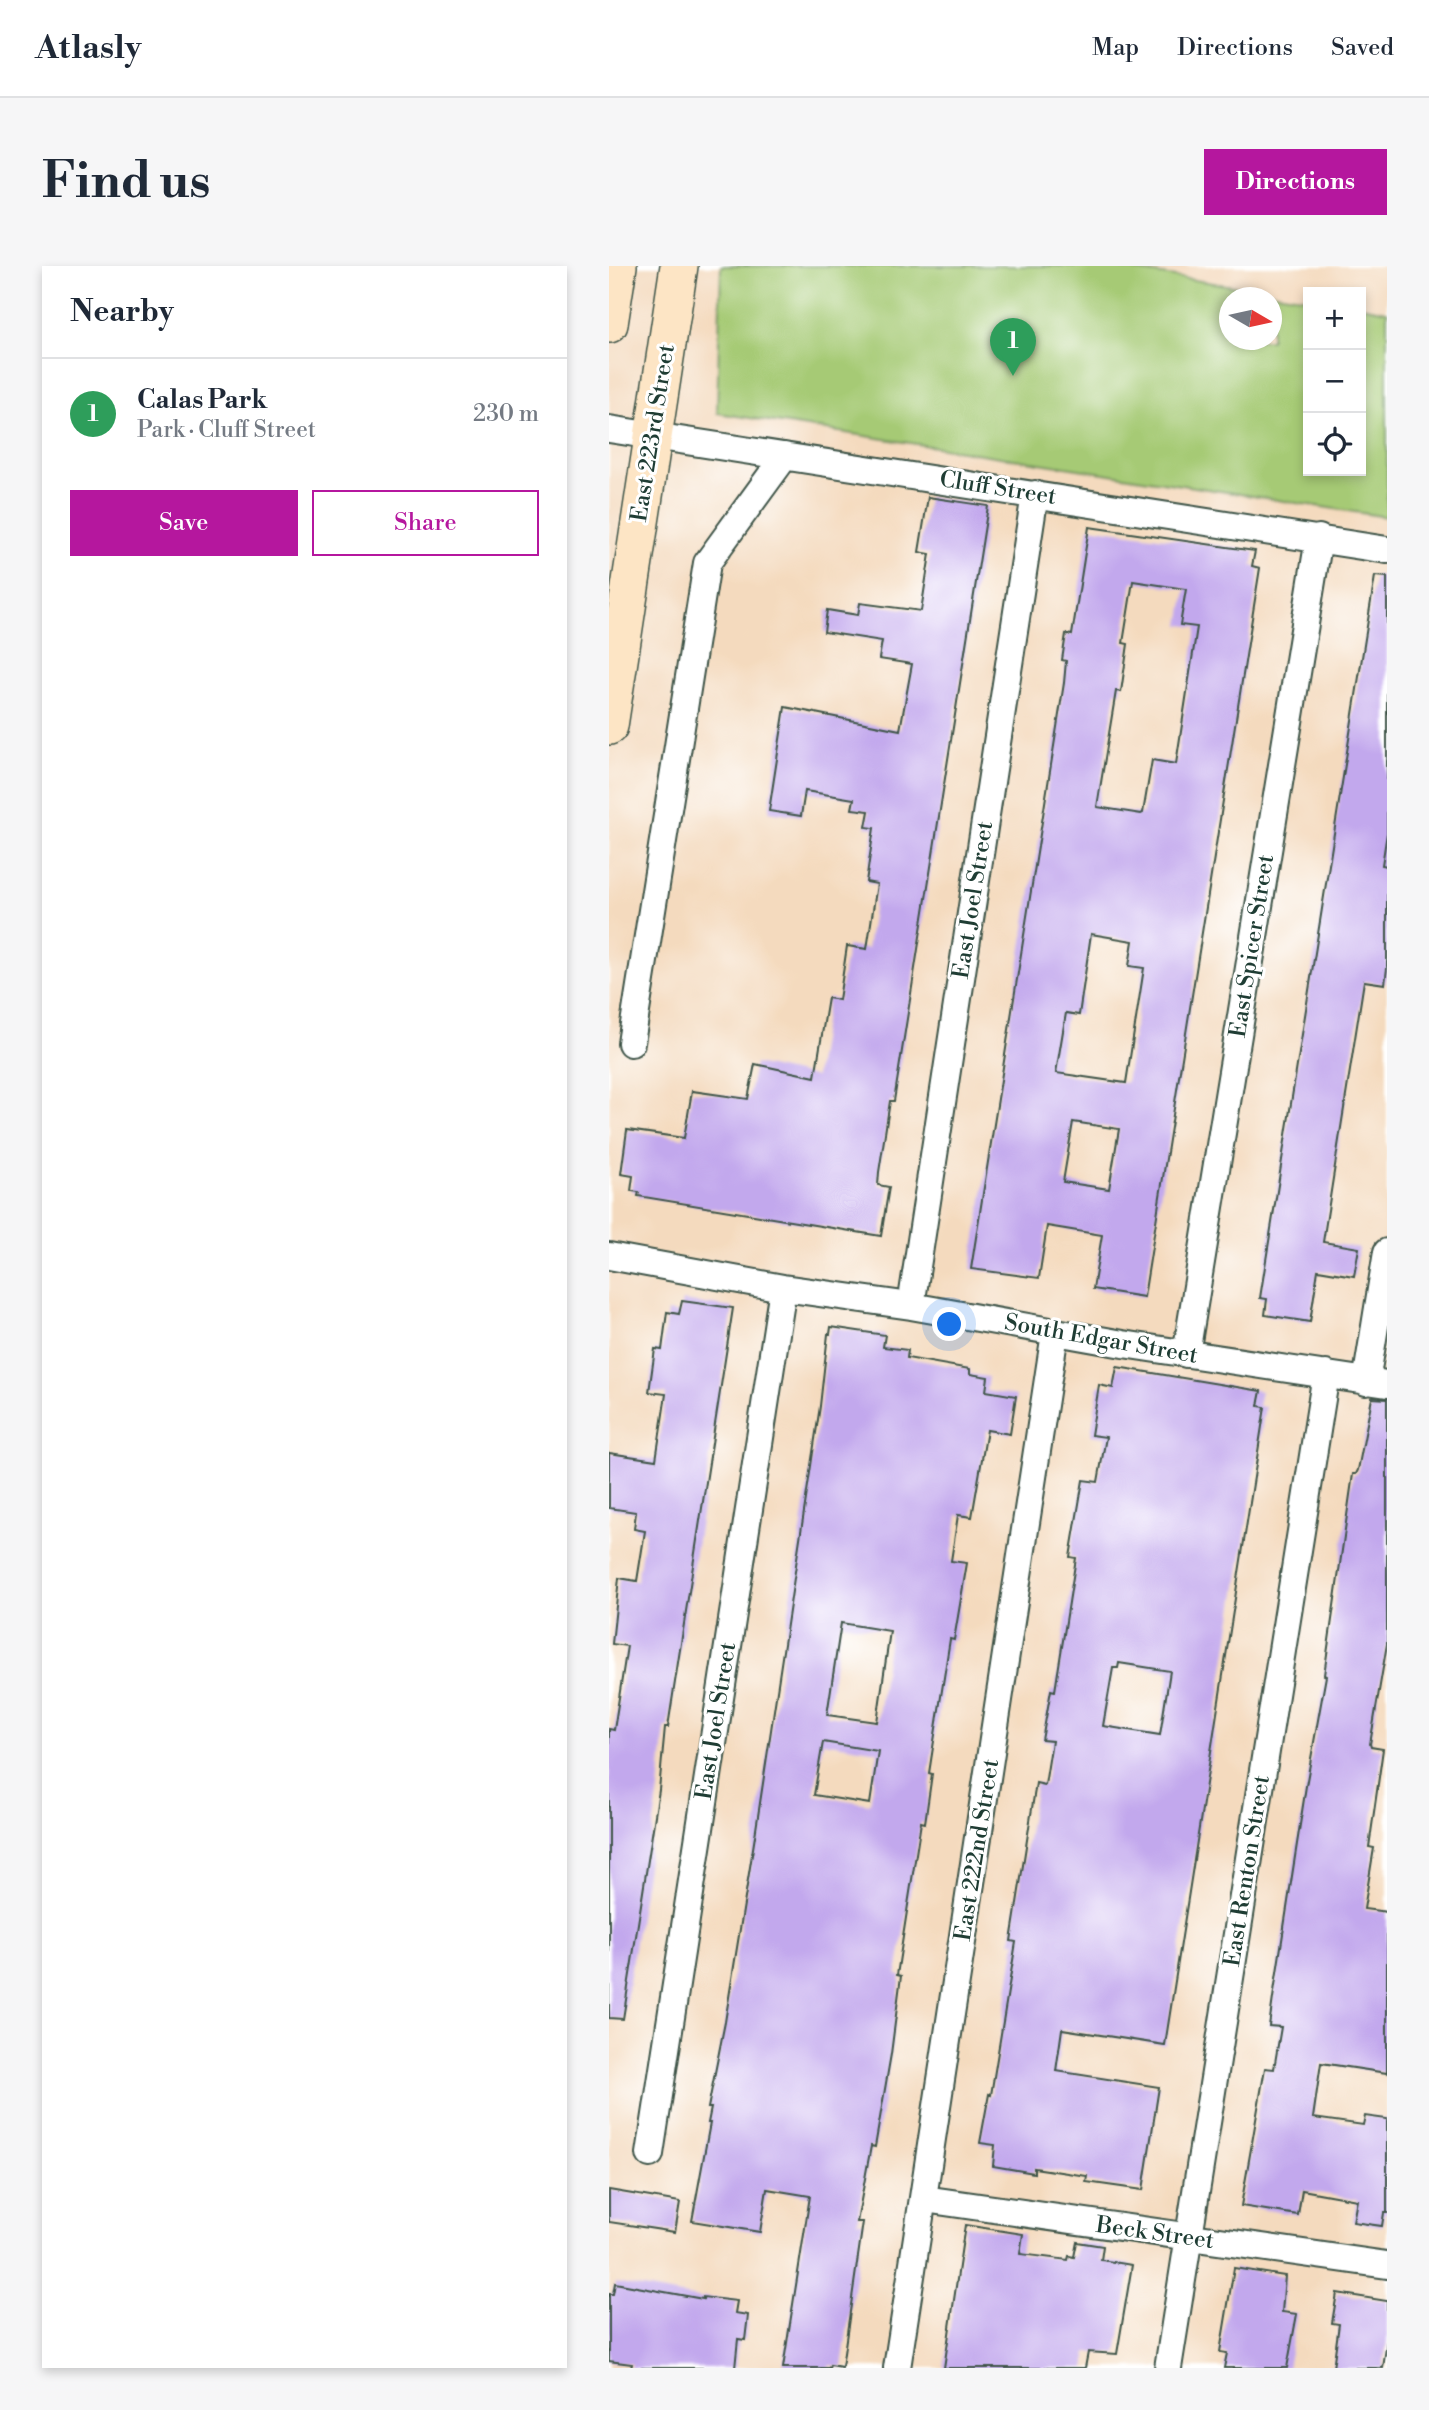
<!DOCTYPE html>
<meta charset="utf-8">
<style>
:root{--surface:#fff;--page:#f6f6f7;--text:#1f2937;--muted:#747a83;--line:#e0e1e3;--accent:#b5179e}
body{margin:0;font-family:"Libre Bodoni",serif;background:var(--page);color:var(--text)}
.controls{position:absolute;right:21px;top:21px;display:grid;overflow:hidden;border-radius:0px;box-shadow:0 4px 10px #0003}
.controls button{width:63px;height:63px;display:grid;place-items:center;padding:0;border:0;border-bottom:2px solid var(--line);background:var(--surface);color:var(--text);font:35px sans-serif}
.compass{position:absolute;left:610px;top:21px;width:63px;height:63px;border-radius:50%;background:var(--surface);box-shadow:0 4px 10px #0003;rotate:99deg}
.you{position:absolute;left:341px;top:1059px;width:24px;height:24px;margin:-18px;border:5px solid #fff;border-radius:50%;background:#1a73e8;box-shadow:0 0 0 10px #1a73e833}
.badge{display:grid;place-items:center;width:46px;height:46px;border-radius:50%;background:var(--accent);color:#fff;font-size:23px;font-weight:700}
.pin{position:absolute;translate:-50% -58px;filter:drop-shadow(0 2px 4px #0008)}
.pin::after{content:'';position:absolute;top:37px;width:24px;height:21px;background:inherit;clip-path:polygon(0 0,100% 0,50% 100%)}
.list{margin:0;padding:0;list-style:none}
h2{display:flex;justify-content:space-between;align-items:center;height:91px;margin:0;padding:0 28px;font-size:30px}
h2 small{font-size:23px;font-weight:400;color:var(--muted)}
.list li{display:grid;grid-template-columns:46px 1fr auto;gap:21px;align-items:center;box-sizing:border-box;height:112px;padding:0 28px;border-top:2px solid var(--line)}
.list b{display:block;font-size:26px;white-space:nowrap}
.list p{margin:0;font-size:23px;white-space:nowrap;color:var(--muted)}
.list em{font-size:23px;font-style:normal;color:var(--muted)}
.actions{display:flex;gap:14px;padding:21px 28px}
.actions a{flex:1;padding:16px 0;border:2px solid var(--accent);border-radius:0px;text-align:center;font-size:24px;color:var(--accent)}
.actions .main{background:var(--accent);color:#fff}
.icon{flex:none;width:38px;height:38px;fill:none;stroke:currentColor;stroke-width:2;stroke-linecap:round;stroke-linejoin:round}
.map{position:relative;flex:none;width:778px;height:2102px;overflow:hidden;border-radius:0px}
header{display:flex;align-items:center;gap:42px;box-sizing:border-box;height:98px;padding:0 35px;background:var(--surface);border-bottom:2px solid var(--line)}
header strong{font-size:33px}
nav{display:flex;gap:38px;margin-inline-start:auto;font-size:24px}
.intro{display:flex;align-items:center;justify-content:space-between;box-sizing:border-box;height:168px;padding:0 42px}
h1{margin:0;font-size:49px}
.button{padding:18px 32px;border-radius:0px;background:var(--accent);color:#fff;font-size:24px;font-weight:700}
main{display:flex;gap:42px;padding:0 42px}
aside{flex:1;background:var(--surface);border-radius:0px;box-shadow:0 4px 10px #0003}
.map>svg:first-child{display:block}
</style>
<header>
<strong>Atlasly</strong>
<nav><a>Map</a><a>Directions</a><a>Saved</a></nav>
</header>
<div class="intro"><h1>Find us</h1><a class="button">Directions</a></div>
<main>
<aside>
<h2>Nearby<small></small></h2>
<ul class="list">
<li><span class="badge" style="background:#2e9e5b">1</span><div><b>Calas Park</b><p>Park · Cluff Street</p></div><em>230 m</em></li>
</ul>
<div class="actions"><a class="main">Save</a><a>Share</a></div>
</aside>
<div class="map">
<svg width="778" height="2102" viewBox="0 0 778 2102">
<rect width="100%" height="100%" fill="#fff"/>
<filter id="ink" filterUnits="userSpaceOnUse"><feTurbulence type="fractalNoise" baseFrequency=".0143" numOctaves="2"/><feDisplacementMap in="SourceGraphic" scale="14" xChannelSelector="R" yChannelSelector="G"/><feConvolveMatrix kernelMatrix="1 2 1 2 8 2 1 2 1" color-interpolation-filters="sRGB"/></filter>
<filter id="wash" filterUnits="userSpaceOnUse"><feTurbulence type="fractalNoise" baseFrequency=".00686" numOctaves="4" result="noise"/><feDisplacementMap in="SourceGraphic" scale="28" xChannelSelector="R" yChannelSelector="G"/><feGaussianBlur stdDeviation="1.57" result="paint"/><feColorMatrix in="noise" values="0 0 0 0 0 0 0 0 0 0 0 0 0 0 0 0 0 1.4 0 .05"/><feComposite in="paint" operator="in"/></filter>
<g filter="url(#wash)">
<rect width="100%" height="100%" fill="#f4dabe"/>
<!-- green -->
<path fill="#a6ca74" stroke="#628454" stroke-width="2" fill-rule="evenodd" d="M112,0H496L699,32V205H752V40L778,45V251L108,147ZM620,32H662V74H620Z"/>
<g id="blocks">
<!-- building -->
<path fill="#c2a8ed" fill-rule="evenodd" d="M319,231L379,240L285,835H281L270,906L269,919L280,921L272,970L29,930L30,926L22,925L24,910L12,908L18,864L75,872L83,825L139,833L146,798L206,811L219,732L230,734L238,680L258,683L268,618L257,616L265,562L257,561L260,545L243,543L245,533L196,525L192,550L160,545L176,441L291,464L303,398L270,393L273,375L215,366L218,344L249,349L251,337L312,345L321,288L310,286Z
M480,261L646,285L643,300L651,302L535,1031L484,1023L493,969L438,960L430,1012L362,1003L455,417L457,395L453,394L457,368L463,369ZM524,315L577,323L571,359L588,361L567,498L543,494L534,547L532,548L488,541L507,425L512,426L519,378L514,377ZM482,668L524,675L520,700L535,702L517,817L447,807L457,747L470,749ZM464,856L510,863L500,923L454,916Z
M766,310L778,311V567L773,599L778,600V702L776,718L755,715L714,976L750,982L745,1010L709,1004L701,1056L656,1049L658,1033L651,1032Z
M73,1035L124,1042L59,1461H56L50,1524L14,1753L0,1752V1463L5,1464L18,1380L3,1378L10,1312L28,1315L36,1265L25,1263L27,1246L0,1242V1187L47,1194L57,1128L40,1126L46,1083L53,1084L58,1046L70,1048Z
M222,1061L276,1069L274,1081L299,1084L298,1092L361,1103V1108L379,1111L377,1125L407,1130L401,1168L378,1164L363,1251L349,1249L342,1295L358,1297L345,1374L341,1373L320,1507L323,1508L316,1557L312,1556L288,1709L292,1710L282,1788L266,1881L262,1880L248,1956H254L233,2101L221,2099L220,2102H174L201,1930L158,1923L151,1966L83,1955L101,1857H99L102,1842H99L116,1756L146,1570L211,1140L219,1068H221ZM232,1357L281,1365L268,1456L218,1449ZM214,1476L269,1485L261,1538L205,1529Z
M508,1101L652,1125L649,1140L656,1141L556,1779L453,1763L447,1805L550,1821L534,1924L477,1916L478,1910L425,1902V1907L384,1900L386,1879L371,1877L380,1828L382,1829L407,1676L402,1675L427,1517L436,1519L443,1475L433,1474L442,1424L446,1425L467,1292L461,1291L474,1214L489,1216L497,1171L482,1169L490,1119L504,1122ZM510,1397L561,1405L551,1469L494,1460L504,1402H509Z
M763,1132L778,1133V1378L761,1478L762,1481L774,1483L760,1581L765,1582L755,1643L778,1646V1807L712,1797L704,1852L754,1859L756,1850L778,1853V1947H775L773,1960L744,1956L748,1934L693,1924L689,1949L632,1940L656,1802L665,1803L672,1761L660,1760L664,1732L697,1520L717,1410L715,1409L744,1208H747L749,1204Z
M0,1924L71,1936L66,1966L0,1956Z
M356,1959L414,1968L411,1988L459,1994L460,1990L465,1991L468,1976L494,1980L492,1994L523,1999L508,2088L479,2086L476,2102H335Z
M625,2002L676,2010L673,2046L688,2048L678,2102H615L618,2087L611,2086Z
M6,2017L94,2033V2031L128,2035L126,2047L139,2049L136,2074L129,2073L126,2102H22L23,2098L0,2095V2028H4Z
M728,2027L778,2035V2075L774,2102H724L730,2058L723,2057Z"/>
</g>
</g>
<g filter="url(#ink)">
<use href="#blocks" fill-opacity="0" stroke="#3f5549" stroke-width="2"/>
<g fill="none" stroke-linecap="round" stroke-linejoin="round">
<defs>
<path id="street" d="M0,163L778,284
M22,777L98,297L176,190
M0,990L174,1022L302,1040L514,1078L778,1118
M302,1040L426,228
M577,1088L710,272
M757,1116L778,986
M41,1888L174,1022
M315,1933L778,1999
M288,2102L446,1067
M559,2102L717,1108"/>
<path id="secondary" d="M0,58L9,0
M0,460L70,0"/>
</defs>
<!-- street casing -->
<use href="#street" stroke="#3f5549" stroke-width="30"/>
<!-- secondary casing -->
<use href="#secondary" stroke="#3f5549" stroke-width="40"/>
<!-- street -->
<use href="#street" stroke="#fff" stroke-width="26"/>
<!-- secondary -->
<use href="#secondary" stroke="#fde5c5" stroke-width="37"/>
</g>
</g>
<g text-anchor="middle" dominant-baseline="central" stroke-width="6" stroke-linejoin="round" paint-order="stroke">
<!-- street labels -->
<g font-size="23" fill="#1f3d34" stroke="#fff">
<text transform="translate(44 167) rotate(-81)">East 223rd Street</text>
<text transform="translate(389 222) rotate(9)">Cluff Street</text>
<text transform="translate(364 634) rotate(-81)">East Joel Street</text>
<text transform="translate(643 680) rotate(-81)">East Spicer Street</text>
<text transform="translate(492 1073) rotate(10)">South Edgar Street</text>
<text transform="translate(107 1455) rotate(-81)">East Joel Street</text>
<text transform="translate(368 1584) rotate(-81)">East 222nd Street</text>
<text transform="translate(638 1605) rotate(-81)">East Renton Street</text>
<text transform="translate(546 1967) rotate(8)">Beck Street</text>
</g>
</g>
</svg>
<div class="controls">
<button>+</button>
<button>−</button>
<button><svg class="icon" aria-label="locate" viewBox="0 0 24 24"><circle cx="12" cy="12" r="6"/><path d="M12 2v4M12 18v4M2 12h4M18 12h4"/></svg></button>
</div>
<svg class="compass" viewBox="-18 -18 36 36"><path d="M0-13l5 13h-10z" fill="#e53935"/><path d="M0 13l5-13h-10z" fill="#747a83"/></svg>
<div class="you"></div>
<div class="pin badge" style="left:404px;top:110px;background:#2e9e5b">1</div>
</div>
</main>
